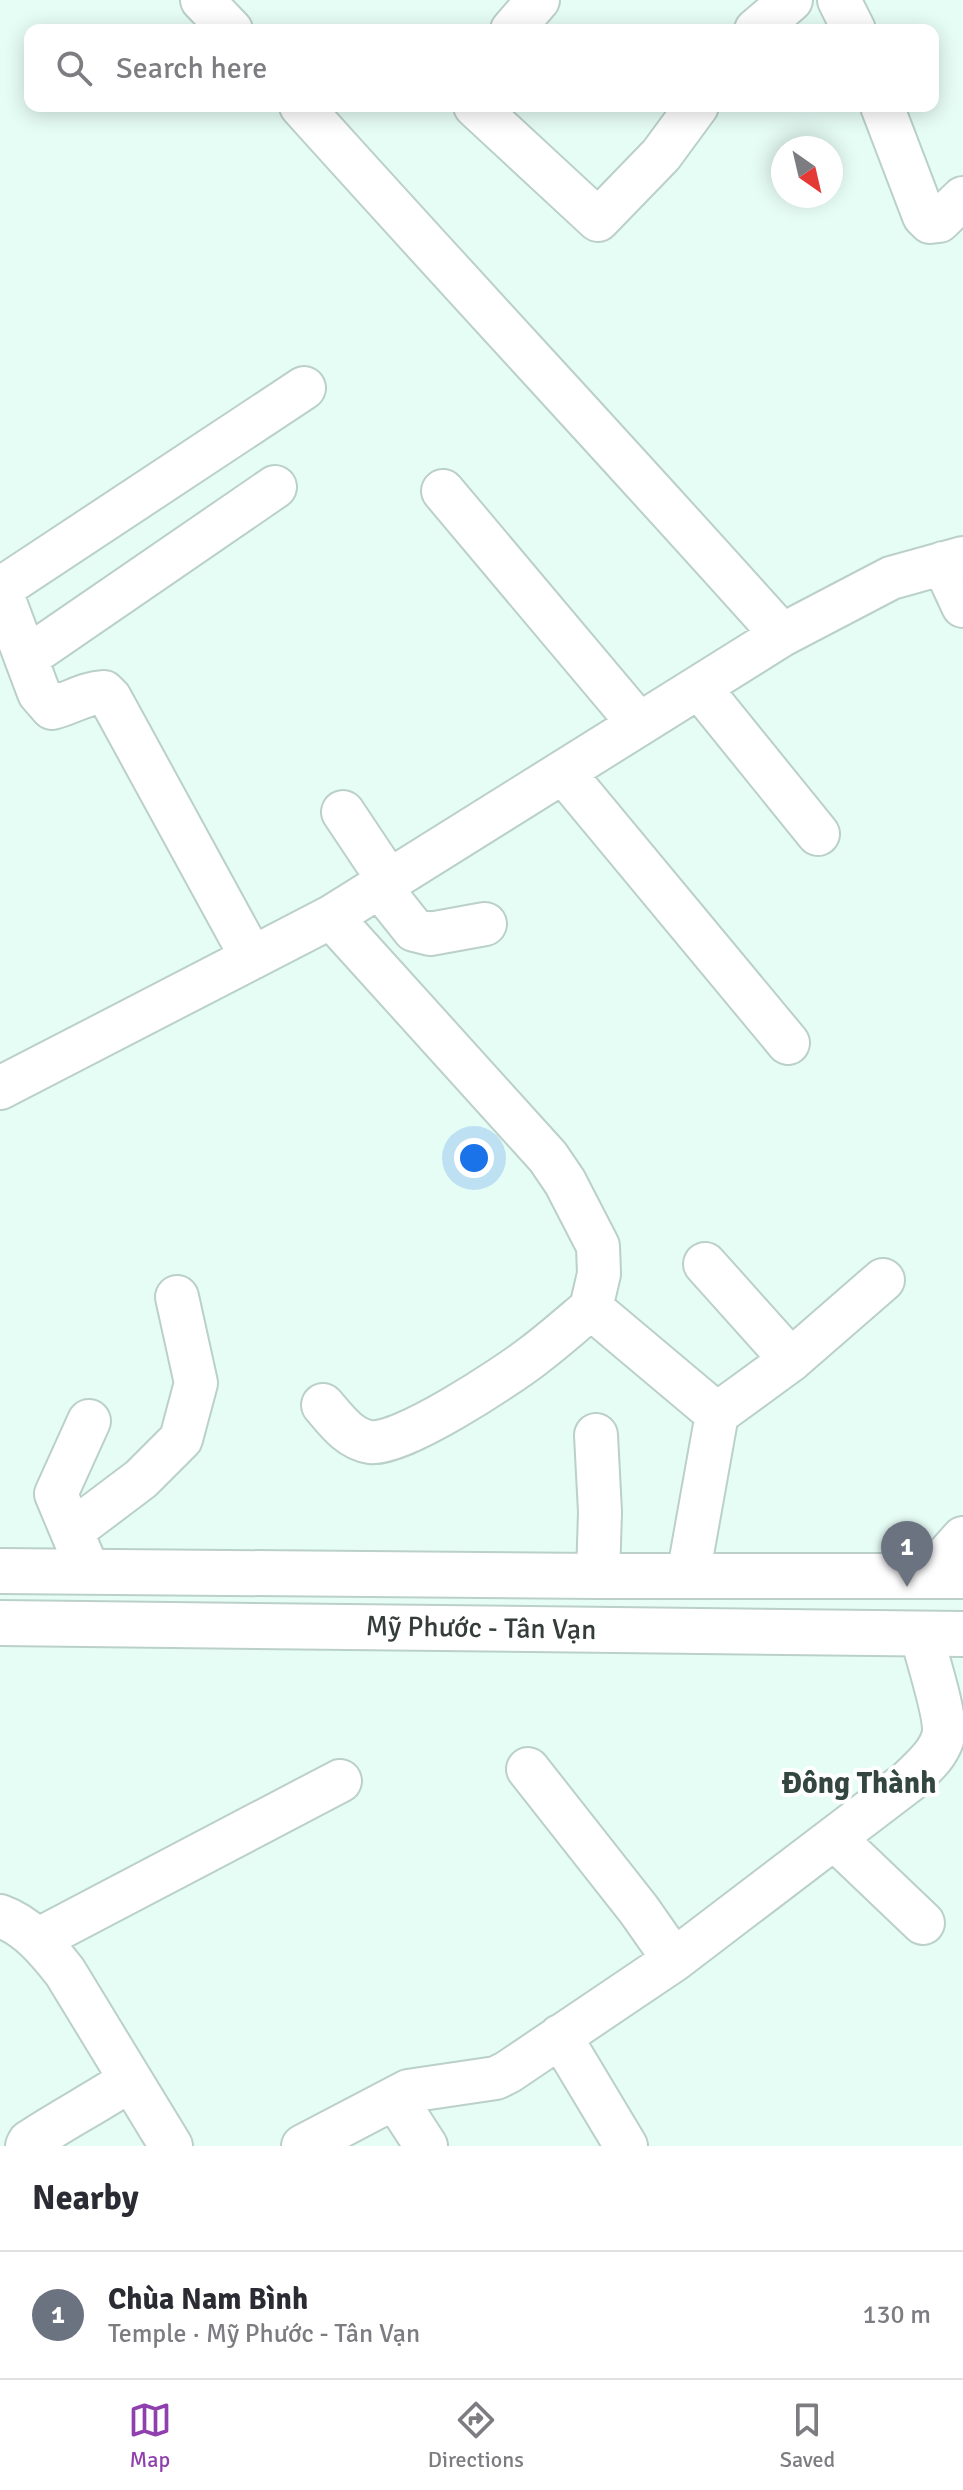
<!DOCTYPE html>
<meta charset="utf-8">
<style>
:root{--surface:#fff;--page:#f7f7f7;--text:#2b2b33;--muted:#7c7c81;--line:#e1e1e2;--accent:#903fae}
body{margin:0;font-family:Signika,sans-serif;background:var(--page);color:var(--text)}
.compass{position:absolute;left:771px;top:136px;width:72px;height:72px;border-radius:50%;background:var(--surface);box-shadow:0 4px 20px #0003;rotate:146deg}
.you{position:absolute;left:474px;top:1158px;width:28px;height:28px;margin:-20px;border:6px solid #fff;border-radius:50%;background:#1a73e8;box-shadow:0 0 0 12px #1a73e833}
.badge{display:grid;place-items:center;width:52px;height:52px;border-radius:50%;background:var(--accent);color:#fff;font-size:26px;font-weight:700}
.pin{position:absolute;translate:-50% -66px;filter:drop-shadow(0 2px 4px #0008)}
.pin::after{content:'';position:absolute;top:42px;width:28px;height:24px;background:inherit;clip-path:polygon(0 0,100% 0,50% 100%)}
.list{margin:0;padding:0;list-style:none}
h2{display:flex;justify-content:space-between;align-items:center;height:104px;margin:0;padding:0 32px;font-size:34px}
h2 small{font-size:26px;font-weight:400;color:var(--muted)}
.list li{display:grid;grid-template-columns:52px 1fr auto;gap:24px;align-items:center;box-sizing:border-box;height:128px;padding:0 32px;border-top:2px solid var(--line)}
.list b{display:block;font-size:30px;white-space:nowrap}
.list p{margin:0;font-size:26px;white-space:nowrap;color:var(--muted)}
.list em{font-size:26px;font-style:normal;color:var(--muted)}
.icon{flex:none;width:44px;height:44px;fill:none;stroke:currentColor;stroke-width:2;stroke-linecap:round;stroke-linejoin:round}
.map{position:relative;flex:none;width:963px;height:2146px;overflow:hidden}
.search{position:absolute;background:var(--surface);box-shadow:0 4px 20px #0003;left:24px;right:24px;top:24px;height:88px;display:flex;align-items:center;gap:20px;box-sizing:border-box;padding:0 28px;border-radius:16px;color:var(--muted);font-size:30px}
.sheet{height:232px;background:var(--surface)}
nav{display:flex;justify-content:space-around;align-items:center;box-sizing:border-box;height:112px;border-top:2px solid var(--line);background:var(--surface);font-size:22px;color:var(--muted)}
nav a{display:grid;justify-items:center;gap:4px}
nav .on{color:var(--accent)}
.map>svg:first-child{display:block}
</style>
<div class="map">
<svg width="963" height="2146" viewBox="0 0 963 2146">
<rect width="100%" height="100%" fill="#e6fdf6"/>
<g fill="none" stroke-linecap="round" stroke-linejoin="round">
<defs>
<path id="minor" d="M202,0L231,30
M839,0L854,30
M512,30L538,0
M756,30L791,0
M301,106C460,283 623,457 782,635
M475,106L598,220L661,155L697,106
M882,106L924,216L930,222L939,221L963,198
M443,491L639,724
M943,563L963,606
M0,589L39,693L52,708C71,703 85,693 104,692L110,698L252,958
M0,589L304,388
M26,658L275,487
M699,687L818,834
M563,772L788,1043
M343,812L389,881
M379,886L414,930L430,934L485,924
M331,917L548,1157L565,1182L598,1246L599,1274L591,1308L717,1414L791,1360L883,1280
M0,1088L331,917L782,635L891,578L963,558
M705,1264L791,1360
M323,1405C336,1420 349,1439 370,1442C400,1447 507,1376 533,1356C553,1341 572,1324 591,1308
M596,1435L600,1512L598,1576
M72,1531L141,1479L181,1439L196,1383L177,1297
M82,1556L56,1494L89,1421
M930,1575L963,1538
M688,1576L717,1414
M528,1769L639,1910L674,1960
M835,1839L923,1923
M0,1916C28,1926 47,1949 65,1972L171,2146
M37,1940L340,1781
M560,2036L626,2146
M395,2098L426,2146
M27,2146L29,2142C62,2120 97,2102 130,2080
M303,2146L408,2091L496,2078L508,2072L674,1960L909,1781C922,1768 938,1755 943,1737C948,1719 926,1655 921,1633"/>
<path id="major" d="M0,1571L598,1576H963
M0,1623L963,1634"/>
</defs>
<!-- minor casing -->
<use href="#minor" stroke="#bad0c9" stroke-width="46"/>
<!-- major casing -->
<use href="#major" stroke="#bad0c9" stroke-width="48"/>
<!-- minor -->
<use href="#minor" stroke="#fff" stroke-width="42"/>
<!-- major -->
<use href="#major" stroke="#fff" stroke-width="44"/>
</g>
<g text-anchor="middle" dominant-baseline="central" stroke-width="8" stroke-linejoin="round" paint-order="stroke">
<!-- street labels -->
<g font-size="28" fill="#343d3a" stroke="#fff">
<text transform="translate(481 1628) rotate(1)">Mỹ Phước - Tân Vạn</text>
</g>
<!-- neighbourhood labels -->
<g font-size="30" font-weight="bold" fill="#334640" stroke="#fff">
<text x="859" y="1783">Đông Thành</text>
</g>
</g>
</svg>
<svg class="compass" viewBox="-18 -18 36 36"><path d="M0-13l5 13h-10z" fill="#e53935"/><path d="M0 13l5-13h-10z" fill="#7c7c81"/></svg>
<div class="you"></div>
<div class="pin badge" style="left:907px;top:1587px;background:#6b7280">1</div>
<div class="search"><svg class="icon" aria-label="search" viewBox="0 0 24 24"><circle cx="10" cy="10" r="6"/><path d="M15 15l6 6"/></svg>Search here</div>
</div>
<section class="sheet">
<h2>Nearby<small></small></h2>
<ul class="list">
<li><span class="badge" style="background:#6b7280">1</span><div><b>Chùa Nam Bình</b><p>Temple · Mỹ Phước - Tân Vạn</p></div><em>130 m</em></li>
</ul>
</section>
<nav>
<a class="on"><svg class="icon" aria-label="map" viewBox="0 0 24 24"><path d="M3 6l6-2 6 2 6-2v14l-6 2-6-2-6 2zM9 4v14M15 6v14"/></svg>Map</a>
<a><svg class="icon" aria-label="directions" viewBox="0 0 24 24"><path d="M12 3l9 9-9 9-9-9zM9 14v-3h6M13 9l2 2-2 2"/></svg>Directions</a>
<a><svg class="icon" aria-label="saved" viewBox="0 0 24 24"><path d="M7 4h10v16l-5-4-5 4z"/></svg>Saved</a>
</nav>
